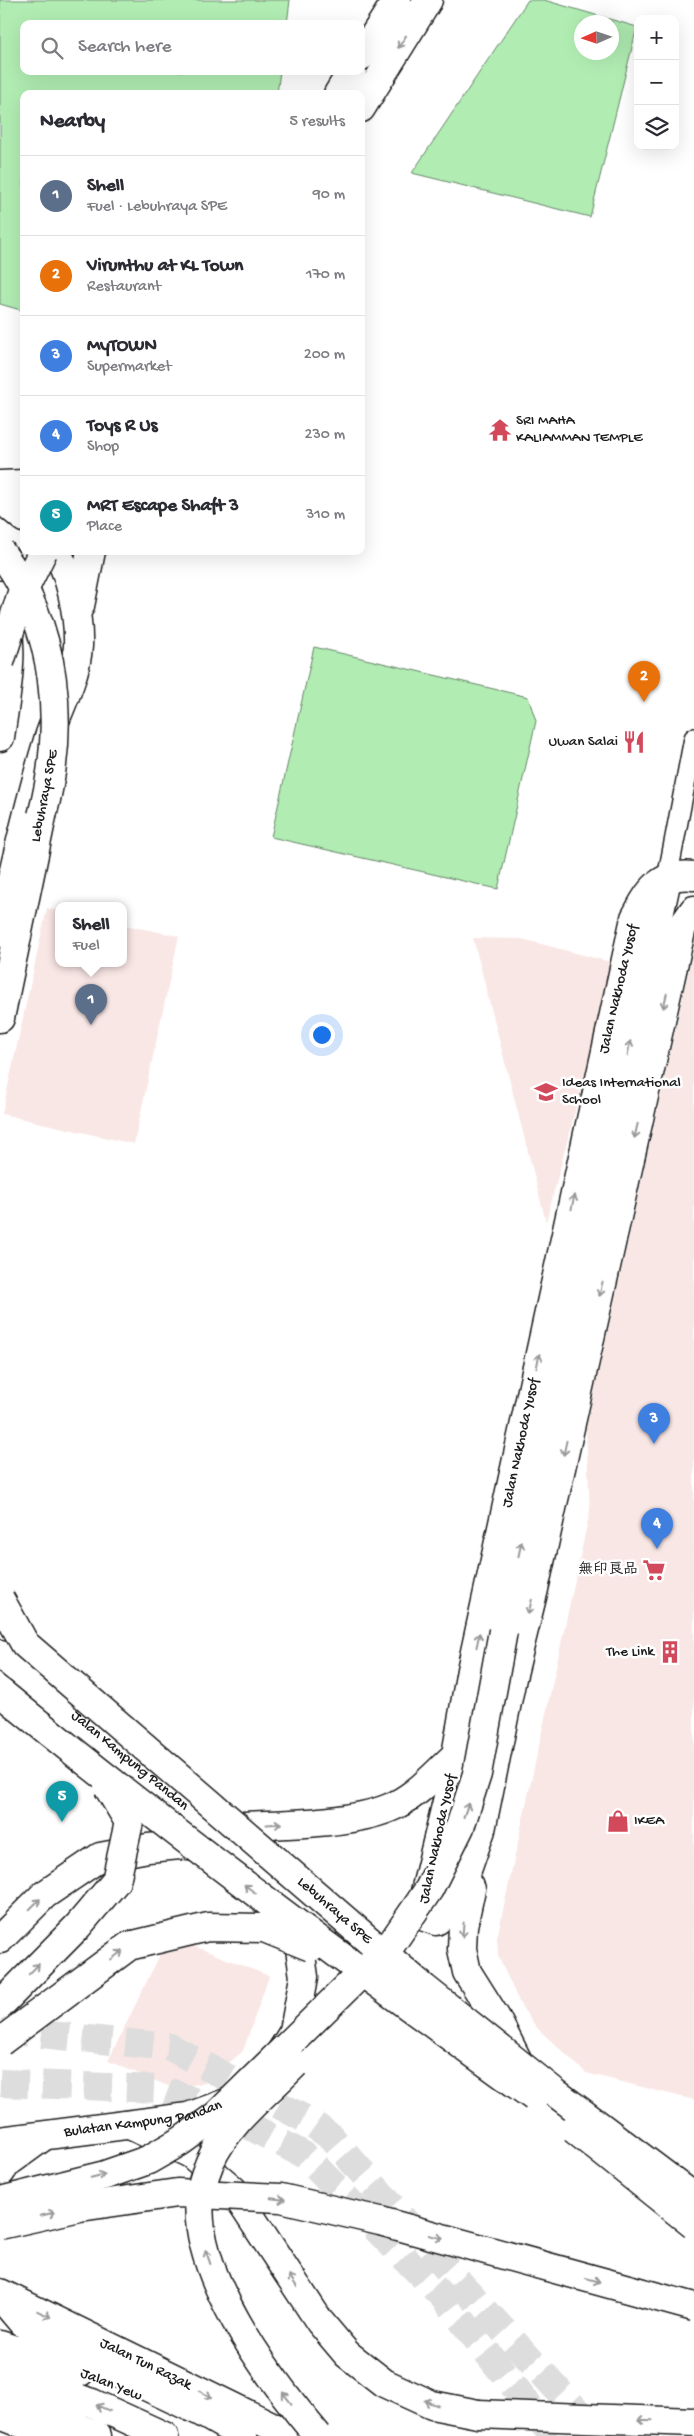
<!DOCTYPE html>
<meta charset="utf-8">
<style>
:root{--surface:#fff;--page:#f2f2f3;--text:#2b2b33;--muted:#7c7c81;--line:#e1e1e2;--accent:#0f766e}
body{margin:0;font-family:"Gochi Hand","LXGW WenKai TC",sans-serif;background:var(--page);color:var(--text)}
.controls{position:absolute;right:15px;top:15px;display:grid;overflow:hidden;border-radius:10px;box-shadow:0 5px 20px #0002}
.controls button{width:45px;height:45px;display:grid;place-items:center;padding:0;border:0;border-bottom:1px solid var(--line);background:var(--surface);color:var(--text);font:25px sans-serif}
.compass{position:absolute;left:574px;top:15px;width:45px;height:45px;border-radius:50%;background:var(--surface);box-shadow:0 5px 20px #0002;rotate:267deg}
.you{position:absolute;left:321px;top:1034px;width:18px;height:18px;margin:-12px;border:4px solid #fff;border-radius:50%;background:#1a73e8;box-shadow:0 0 0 8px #1a73e833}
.badge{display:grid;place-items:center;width:32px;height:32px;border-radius:50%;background:var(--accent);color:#fff;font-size:16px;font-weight:700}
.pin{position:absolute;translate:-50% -41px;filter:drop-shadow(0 1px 2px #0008)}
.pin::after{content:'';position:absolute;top:26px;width:18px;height:15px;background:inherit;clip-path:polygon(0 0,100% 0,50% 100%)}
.popup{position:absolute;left:55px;top:902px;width:72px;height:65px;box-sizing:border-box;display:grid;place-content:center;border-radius:10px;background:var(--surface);filter:drop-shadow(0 1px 4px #0005);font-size:16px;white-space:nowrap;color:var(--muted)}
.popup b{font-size:19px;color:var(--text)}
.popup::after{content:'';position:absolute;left:50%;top:100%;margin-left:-10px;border:10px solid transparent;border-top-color:var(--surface)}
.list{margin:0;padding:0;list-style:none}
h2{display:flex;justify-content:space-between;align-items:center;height:65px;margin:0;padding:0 20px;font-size:21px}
h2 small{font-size:16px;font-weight:400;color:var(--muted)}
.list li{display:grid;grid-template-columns:32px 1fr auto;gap:15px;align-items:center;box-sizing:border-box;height:80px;padding:0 20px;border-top:1px solid var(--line)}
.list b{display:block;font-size:19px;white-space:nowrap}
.list p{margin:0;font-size:16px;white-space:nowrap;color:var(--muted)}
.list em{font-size:16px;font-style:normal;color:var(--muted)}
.icon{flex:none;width:28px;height:28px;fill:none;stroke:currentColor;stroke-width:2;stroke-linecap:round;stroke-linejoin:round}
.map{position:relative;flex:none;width:694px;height:2436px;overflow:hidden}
.search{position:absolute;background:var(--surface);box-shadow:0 5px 20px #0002;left:20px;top:20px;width:345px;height:55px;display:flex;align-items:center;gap:12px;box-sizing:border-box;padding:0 18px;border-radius:10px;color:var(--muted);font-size:19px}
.panel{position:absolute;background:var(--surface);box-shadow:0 5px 20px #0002;left:20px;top:90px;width:345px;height:465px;border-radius:10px}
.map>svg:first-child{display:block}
</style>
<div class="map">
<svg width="694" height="2436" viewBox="0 0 694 2436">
<rect width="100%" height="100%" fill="#fff"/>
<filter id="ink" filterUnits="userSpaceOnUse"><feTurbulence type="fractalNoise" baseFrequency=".02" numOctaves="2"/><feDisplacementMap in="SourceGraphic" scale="10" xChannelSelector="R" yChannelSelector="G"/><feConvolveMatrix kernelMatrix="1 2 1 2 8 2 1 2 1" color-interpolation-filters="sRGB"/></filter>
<g filter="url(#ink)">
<!-- built -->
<path fill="#f9e7e5" d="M47,908L58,911V964H124V925L179,936L134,1144L2,1114Z
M473,938L522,939L614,963L546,1222Z
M693,952H694V2100L586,2073L537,2028L521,2006L498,1956L497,1938L590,1511L586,1429Z
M169,1936L269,1976L243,2051L205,2083L173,2088L108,2061Z"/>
<!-- green -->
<path fill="#b1edb3" stroke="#668468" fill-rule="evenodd" d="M0,0H290L287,24H24V71H280L277,94H24V311L0,304Z
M528,0H544L637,27L590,217L412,173ZM582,22H612V52H582Z
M314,647L528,697L536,721L498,889L271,837Z"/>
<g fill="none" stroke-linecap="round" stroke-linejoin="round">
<!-- highway-tunnel -->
<path stroke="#ddd" stroke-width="28" stroke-dasharray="28 14" stroke-linecap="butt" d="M0,2030L170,2047L307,2120L331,2137L447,2269L600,2436
M0,2083L162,2089L231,2116L304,2155L445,2299L553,2436"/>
<defs>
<path id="street" d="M667,879L694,738"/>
<g id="secondary">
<path d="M361,56L397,0"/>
<path d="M338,94L352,71"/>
<path d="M361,108L428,0"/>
<path d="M0,485L24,484"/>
<path d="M0,498L24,518"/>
<path d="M0,595C17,643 7,688 0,737"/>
<path d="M80,606L91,551"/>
<path d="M694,876C660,872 649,891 635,918L471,1670L450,1789L422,1904L425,1917L436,1921L448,1912L466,1873L481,1830L512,1678L534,1589L676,953L682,927L694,910"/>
<path d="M0,932C14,868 29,803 48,740C58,709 76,679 78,646C79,619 71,572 55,551"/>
<path id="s1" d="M0,1654L240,1852"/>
<path d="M219,1827C268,1824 345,1826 389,1808C415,1798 435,1774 455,1756"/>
<path d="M471,1889L463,1926L462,1949L467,1972L496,2018L521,2067"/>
<path d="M0,1939L44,1895L100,1857L148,1848L180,1845L214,1849L259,1867L274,1886"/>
<path d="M281,2052L294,2031L304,1977L297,1927L294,1921"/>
<path id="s2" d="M0,2141L188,2117L229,2102"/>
<path id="s3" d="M0,2293L292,2436"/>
</g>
<path id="primary" d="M0,2173L7,2163L44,2136
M0,2296L22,2322L52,2342L201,2412L243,2436
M0,2345L80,2372
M0,2372L92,2403L164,2436
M0,2397L25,2404L97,2436"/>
<path id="highway" d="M0,1018L42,816
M503,1631L667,879
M259,1867L329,1921
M130,2125L191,2154L233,2190L320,2322L347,2354L384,2383L432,2405L478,2414
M0,2415L55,2436"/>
</defs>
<!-- street casing -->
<use href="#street" stroke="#1c1c1c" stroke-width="22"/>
<!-- secondary casing -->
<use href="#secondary" stroke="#1c1c1c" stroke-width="31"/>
<!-- primary casing -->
<use href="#primary" stroke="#1c1c1c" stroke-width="31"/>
<!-- highway casing -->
<use href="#highway" stroke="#1c1c1c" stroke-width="31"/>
<!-- street -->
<use href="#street" stroke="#fff" stroke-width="19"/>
<!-- secondary -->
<use href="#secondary" stroke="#fff" stroke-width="28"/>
<!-- primary -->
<use href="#primary" stroke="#fff" stroke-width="28"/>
<!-- highway -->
<use href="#highway" stroke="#fff" stroke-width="28"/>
<defs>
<path id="secondary-bridge" d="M0,662L21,596L43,551"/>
<g id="highway-bridge">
<path d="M0,551C58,627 66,726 42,816"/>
<path id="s4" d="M0,1599L25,1644L424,1988L553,2091L694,2197"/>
<path d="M0,1692C173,1834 353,1967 534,2097"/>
<path d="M0,2005L78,1926L116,1881L129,1822L108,1787"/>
<path d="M0,2042L129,1946L208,1927L264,1928L311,1947"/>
<path d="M295,2064C266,2094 227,2123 210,2162C207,2170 202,2182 201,2191C187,2269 270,2379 318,2436"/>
<path d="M574,2129L694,2225"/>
<path d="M0,2201L105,2175L148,2160L181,2141L217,2115L392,1943L429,1889L460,1827L477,1774L503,1631"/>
<path d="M0,2225L80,2207L177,2193L281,2198L380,2221L694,2307"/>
<path d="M478,2414L694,2422"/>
</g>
</defs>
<!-- secondary-bridge casing -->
<use href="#secondary-bridge" stroke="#1c1c1c" stroke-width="31" stroke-linecap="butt"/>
<!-- highway-bridge casing -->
<use href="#highway-bridge" stroke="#1c1c1c" stroke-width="31" stroke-linecap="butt"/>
<!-- secondary-bridge -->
<use href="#secondary-bridge" stroke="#fff" stroke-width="28"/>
<!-- highway-bridge -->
<use href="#highway-bridge" stroke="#fff" stroke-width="28"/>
</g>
<!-- one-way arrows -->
<defs><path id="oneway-shaft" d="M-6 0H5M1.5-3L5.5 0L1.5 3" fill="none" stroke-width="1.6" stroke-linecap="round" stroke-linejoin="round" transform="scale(1.25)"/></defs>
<g stroke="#999">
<use href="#oneway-shaft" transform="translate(402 42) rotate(122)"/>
<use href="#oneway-shaft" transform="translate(665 1001) rotate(103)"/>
<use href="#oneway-shaft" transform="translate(629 1048) rotate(-78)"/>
<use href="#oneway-shaft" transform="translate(636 1131) rotate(103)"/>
<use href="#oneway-shaft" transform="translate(573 1202) rotate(-78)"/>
<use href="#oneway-shaft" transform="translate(601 1289) rotate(102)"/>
<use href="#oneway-shaft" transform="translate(538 1361) rotate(-78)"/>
<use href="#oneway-shaft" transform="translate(565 1448) rotate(102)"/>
<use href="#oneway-shaft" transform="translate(520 1549) rotate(-78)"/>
<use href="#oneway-shaft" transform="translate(530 1607) rotate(104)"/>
<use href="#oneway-shaft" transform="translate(478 1640) rotate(-78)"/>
<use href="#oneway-shaft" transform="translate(466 1810) rotate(-71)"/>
<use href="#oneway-shaft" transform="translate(274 1824) rotate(-3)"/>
<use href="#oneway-shaft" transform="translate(250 1889) rotate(-143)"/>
<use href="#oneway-shaft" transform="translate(35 1904) rotate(-45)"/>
<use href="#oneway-shaft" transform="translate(463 1930) rotate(95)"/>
<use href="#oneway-shaft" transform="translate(117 1955) rotate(-37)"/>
<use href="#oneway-shaft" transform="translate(34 1969) rotate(-46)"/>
<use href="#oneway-shaft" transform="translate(98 2176) rotate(-14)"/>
<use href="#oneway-shaft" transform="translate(278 2199) rotate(6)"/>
<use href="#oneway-shaft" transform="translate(48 2214) rotate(-13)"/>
<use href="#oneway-shaft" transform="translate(436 2237) rotate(15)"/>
<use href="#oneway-shaft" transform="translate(208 2257) rotate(-109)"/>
<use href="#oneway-shaft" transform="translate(593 2280) rotate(15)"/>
<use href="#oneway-shaft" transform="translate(293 2281) rotate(-124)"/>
<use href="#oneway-shaft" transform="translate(44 2314) rotate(25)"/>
<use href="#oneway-shaft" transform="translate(205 2394) rotate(27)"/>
<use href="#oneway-shaft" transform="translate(287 2398) rotate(-128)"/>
<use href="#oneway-shaft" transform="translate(431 2403) rotate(-161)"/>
<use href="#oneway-shaft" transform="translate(103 2408) rotate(-157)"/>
<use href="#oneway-shaft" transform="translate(645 2420) rotate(-178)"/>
</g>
</g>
<!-- icons -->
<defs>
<symbol id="temple-bare" viewBox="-9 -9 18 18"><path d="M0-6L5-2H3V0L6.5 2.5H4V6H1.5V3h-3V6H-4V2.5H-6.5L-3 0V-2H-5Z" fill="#d1495b" stroke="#fff" stroke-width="2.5" paint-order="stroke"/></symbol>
<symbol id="restaurant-bare" viewBox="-9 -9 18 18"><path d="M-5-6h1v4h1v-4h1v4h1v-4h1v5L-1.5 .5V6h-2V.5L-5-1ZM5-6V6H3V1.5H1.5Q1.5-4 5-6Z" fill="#d1495b" stroke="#fff" stroke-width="2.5" paint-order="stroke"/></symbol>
<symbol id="school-bare" viewBox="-9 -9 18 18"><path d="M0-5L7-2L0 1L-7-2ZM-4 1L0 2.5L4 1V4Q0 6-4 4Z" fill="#d1495b" stroke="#fff" stroke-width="2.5" paint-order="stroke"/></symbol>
<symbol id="supermarket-bare" viewBox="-9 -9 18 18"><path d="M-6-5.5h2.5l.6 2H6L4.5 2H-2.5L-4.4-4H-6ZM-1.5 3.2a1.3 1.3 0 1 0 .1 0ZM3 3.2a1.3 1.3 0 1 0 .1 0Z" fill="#d1495b" stroke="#fff" stroke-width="2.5" paint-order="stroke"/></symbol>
<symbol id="building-bare" viewBox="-9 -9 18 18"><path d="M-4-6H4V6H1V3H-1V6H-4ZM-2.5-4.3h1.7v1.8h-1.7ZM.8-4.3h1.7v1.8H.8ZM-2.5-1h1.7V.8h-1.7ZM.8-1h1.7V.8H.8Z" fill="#d1495b" stroke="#fff" stroke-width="2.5" paint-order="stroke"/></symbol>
<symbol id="shop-bare" viewBox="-9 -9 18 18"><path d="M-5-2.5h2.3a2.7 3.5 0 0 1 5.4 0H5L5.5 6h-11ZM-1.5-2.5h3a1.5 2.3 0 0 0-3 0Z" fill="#d1495b" stroke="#fff" stroke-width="2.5" paint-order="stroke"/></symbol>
</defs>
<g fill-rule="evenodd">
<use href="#temple-bare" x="484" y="414" width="32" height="32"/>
<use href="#restaurant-bare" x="618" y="726" width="32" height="32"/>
<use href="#school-bare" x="530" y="1076" width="32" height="32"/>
<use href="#supermarket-bare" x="638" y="1554" width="32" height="32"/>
<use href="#building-bare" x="654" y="1636" width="32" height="32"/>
<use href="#shop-bare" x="602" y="1805" width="32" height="32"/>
</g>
<g text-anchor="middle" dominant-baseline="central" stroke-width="5" stroke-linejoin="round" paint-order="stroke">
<!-- poi labels -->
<g font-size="15" fill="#1c1c1c" stroke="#fff" text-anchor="start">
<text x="516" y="421">SRI MAHA<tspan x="516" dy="17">KALIAMMAN TEMPLE</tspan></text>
<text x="618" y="742" text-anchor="end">Uwan Salai</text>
<text x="562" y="1083">Ideas International<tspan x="562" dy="17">School</tspan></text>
<text x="638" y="1570" text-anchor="end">無印良品</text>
<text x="654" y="1652" text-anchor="end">The Link</text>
<text x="634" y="1821">IKEA</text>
</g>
<!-- street labels -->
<g font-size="15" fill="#1c1c1c" stroke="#fff">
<text transform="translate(45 796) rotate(-79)">Lebuhraya SPE</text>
<text transform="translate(619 989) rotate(-77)">Jalan Nakhoda Yusof</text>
<text transform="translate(521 1443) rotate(-78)">Jalan Nakhoda Yusof</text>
<text stroke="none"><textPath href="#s1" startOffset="168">Jalan Kampung Pandan</textPath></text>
<text transform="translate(438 1839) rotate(-78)">Jalan Nakhoda Yusof</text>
<text stroke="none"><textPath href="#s4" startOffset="460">Lebuhraya SPE</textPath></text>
<text stroke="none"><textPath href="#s2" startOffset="145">Bulatan Kampung Pandan</textPath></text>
<text stroke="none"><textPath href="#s3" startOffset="162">Jalan Tun Razak</textPath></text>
<text transform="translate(111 2385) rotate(22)">Jalan Yew</text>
</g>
</g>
</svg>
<div class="controls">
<button>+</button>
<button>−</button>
<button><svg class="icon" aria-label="layers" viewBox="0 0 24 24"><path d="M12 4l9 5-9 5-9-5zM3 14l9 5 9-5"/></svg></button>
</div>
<svg class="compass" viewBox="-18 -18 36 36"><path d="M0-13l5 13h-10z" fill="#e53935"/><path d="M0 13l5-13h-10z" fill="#7c7c81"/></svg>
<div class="you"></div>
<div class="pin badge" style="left:91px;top:1025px;background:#5c6f8a">1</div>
<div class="popup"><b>Shell</b>Fuel</div>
<div class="pin badge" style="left:644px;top:702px;background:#e8710a">2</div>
<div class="pin badge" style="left:654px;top:1444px;background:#3f7fe0">3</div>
<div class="pin badge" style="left:657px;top:1549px;background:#3f7fe0">4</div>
<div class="pin badge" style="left:62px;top:1822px;background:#0f9aa8">5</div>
<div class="search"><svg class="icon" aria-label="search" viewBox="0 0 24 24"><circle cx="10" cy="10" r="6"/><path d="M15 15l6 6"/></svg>Search here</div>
<section class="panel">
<h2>Nearby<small>5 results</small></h2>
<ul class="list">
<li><span class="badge" style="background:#5c6f8a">1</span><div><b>Shell</b><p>Fuel · Lebuhraya SPE</p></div><em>90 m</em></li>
<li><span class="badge" style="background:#e8710a">2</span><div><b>Virunthu at KL Town</b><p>Restaurant</p></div><em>170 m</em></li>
<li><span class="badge" style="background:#3f7fe0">3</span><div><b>MyTOWN</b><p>Supermarket</p></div><em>200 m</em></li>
<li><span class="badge" style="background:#3f7fe0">4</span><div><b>Toys R Us</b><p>Shop</p></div><em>230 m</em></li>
<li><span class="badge" style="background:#0f9aa8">5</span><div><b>MRT Escape Shaft 3</b><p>Place</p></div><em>310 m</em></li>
</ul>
</section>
</div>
